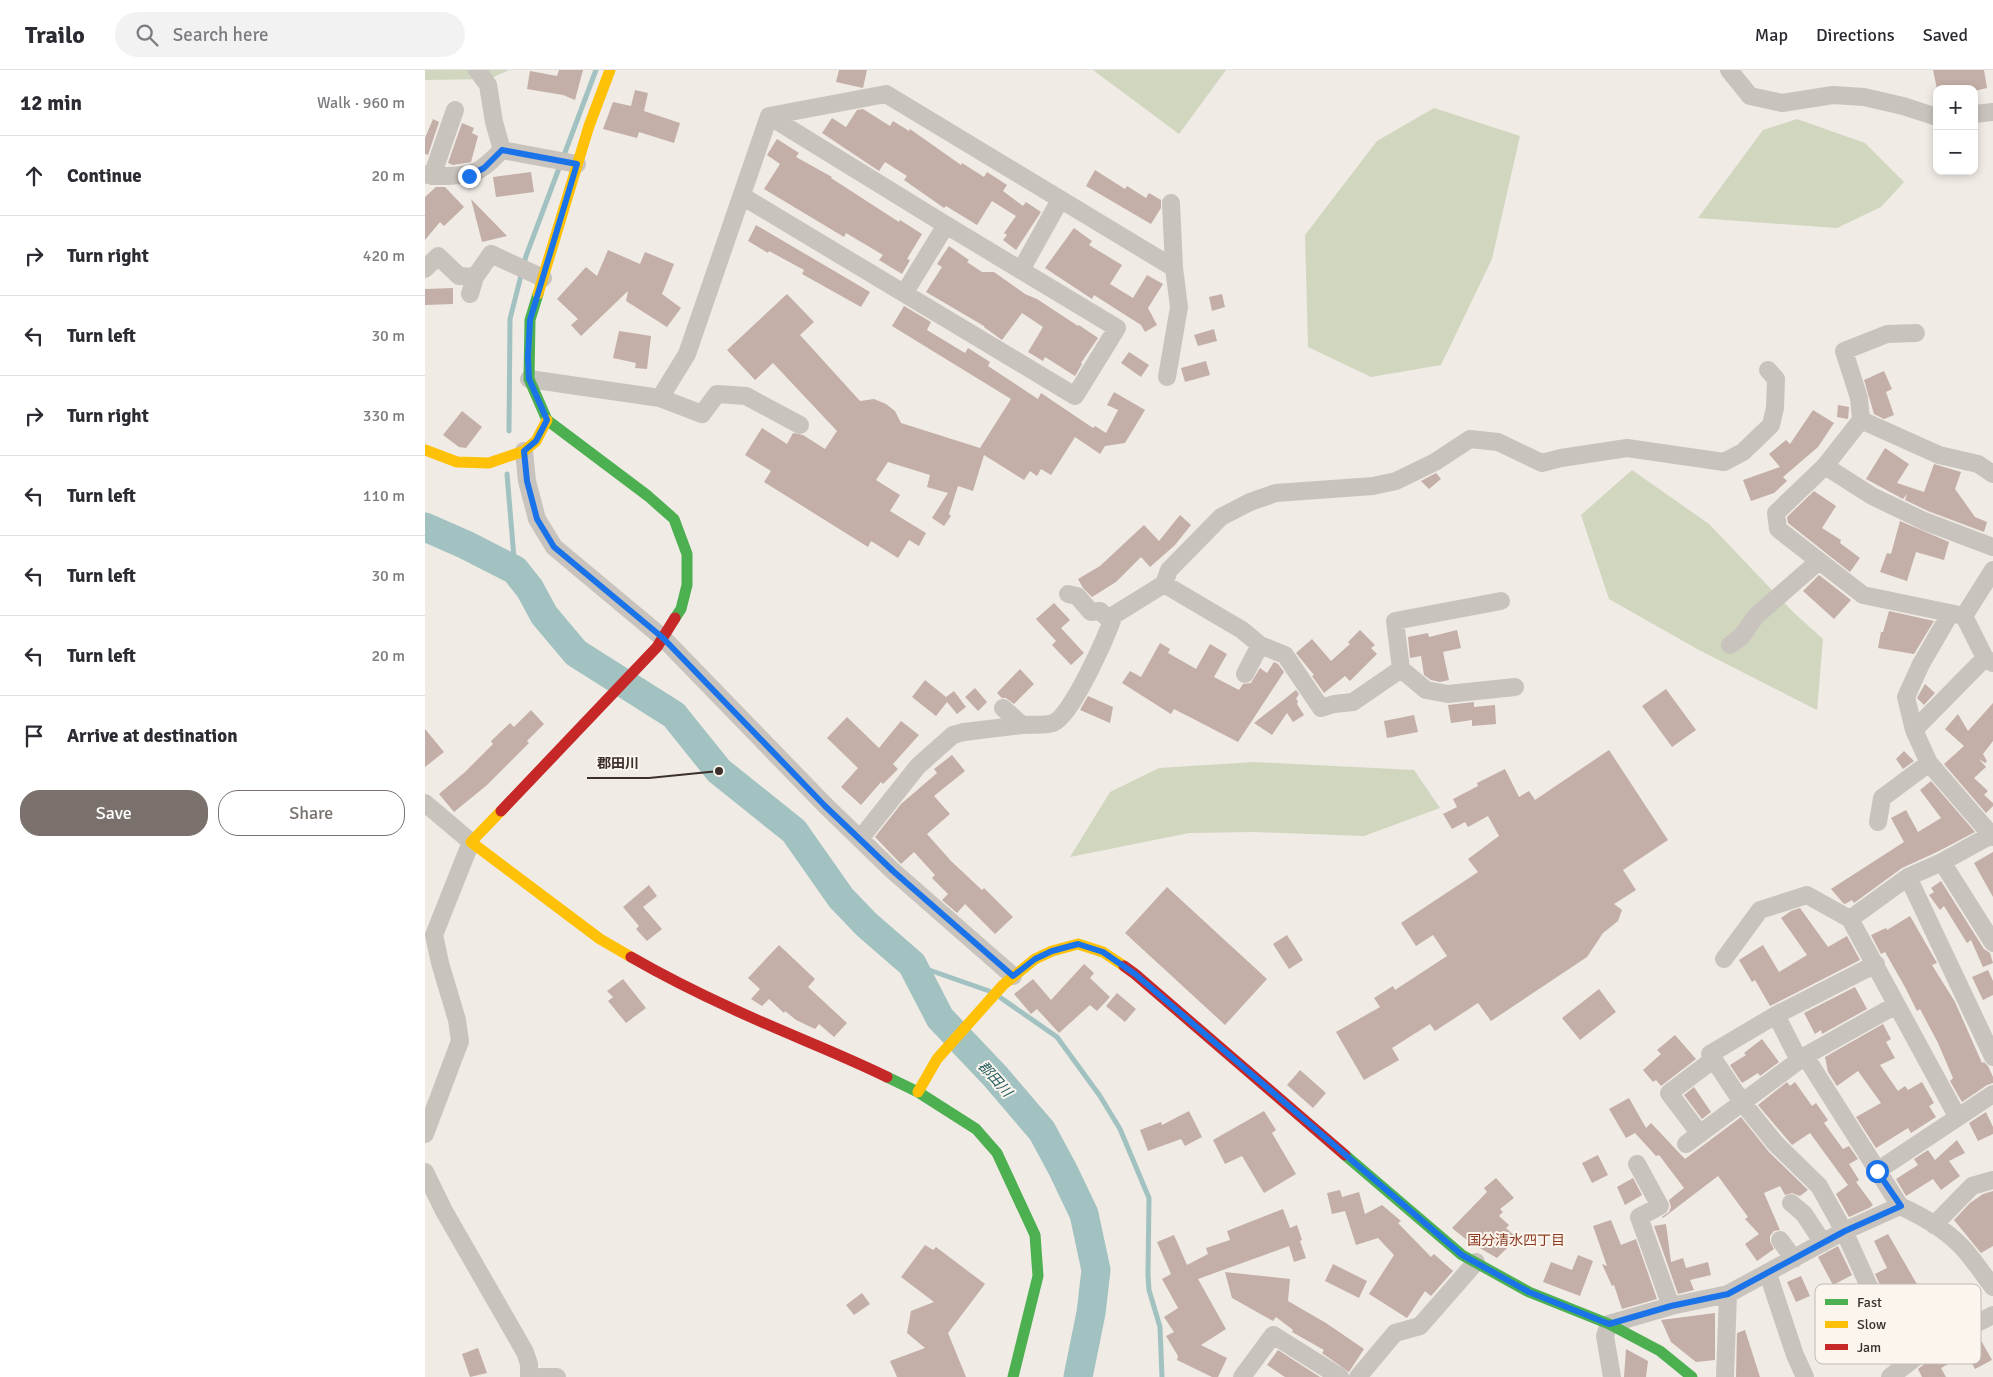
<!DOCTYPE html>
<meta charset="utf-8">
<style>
:root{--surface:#fff;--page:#f2f2f3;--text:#2b2b33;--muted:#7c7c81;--line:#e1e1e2;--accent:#7a716c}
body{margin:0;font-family:Signika,"Noto Sans JP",sans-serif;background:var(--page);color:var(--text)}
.controls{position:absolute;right:15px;top:15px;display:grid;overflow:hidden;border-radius:10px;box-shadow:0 2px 8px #0003}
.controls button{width:45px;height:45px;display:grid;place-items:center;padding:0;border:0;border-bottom:1px solid var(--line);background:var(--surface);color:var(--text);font:25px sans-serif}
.stop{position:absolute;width:15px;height:15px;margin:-11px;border:4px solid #1a73e8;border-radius:50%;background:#fff}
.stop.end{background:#1a73e8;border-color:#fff;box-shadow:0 1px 5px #0008}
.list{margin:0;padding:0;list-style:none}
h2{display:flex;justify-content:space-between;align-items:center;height:65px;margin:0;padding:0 20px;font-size:21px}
h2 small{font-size:16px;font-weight:400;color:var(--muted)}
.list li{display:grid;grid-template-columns:32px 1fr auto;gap:15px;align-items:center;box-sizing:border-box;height:80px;padding:0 20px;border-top:1px solid var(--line)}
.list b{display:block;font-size:19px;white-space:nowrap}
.list em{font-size:16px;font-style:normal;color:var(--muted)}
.actions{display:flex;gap:10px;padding:15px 20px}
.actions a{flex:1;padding:11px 0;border:1px solid var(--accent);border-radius:20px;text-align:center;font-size:18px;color:var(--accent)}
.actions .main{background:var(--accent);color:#fff}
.icon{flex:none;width:28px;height:28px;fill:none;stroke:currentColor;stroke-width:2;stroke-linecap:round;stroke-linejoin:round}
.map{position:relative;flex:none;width:1568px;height:1307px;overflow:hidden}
header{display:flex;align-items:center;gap:30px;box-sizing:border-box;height:70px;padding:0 25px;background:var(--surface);border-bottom:1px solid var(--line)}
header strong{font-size:24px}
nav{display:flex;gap:28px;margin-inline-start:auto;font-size:18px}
.search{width:350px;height:45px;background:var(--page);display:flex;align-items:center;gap:12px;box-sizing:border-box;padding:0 18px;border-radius:28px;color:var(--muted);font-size:19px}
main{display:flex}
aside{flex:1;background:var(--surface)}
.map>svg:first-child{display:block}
</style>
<header>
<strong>Trailo</strong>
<div class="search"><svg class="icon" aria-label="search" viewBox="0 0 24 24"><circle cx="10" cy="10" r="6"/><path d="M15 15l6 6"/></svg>Search here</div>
<nav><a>Map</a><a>Directions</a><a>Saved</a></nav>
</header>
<main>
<aside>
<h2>12 min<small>Walk · 960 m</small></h2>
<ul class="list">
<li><svg class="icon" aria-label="ahead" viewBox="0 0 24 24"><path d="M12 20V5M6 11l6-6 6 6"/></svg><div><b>Continue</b></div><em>20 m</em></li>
<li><svg class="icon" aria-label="right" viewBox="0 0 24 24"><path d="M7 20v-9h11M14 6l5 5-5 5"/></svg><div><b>Turn right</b></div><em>420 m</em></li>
<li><svg class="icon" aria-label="left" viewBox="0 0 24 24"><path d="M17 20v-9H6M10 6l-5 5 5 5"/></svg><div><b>Turn left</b></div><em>30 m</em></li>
<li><svg class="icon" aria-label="right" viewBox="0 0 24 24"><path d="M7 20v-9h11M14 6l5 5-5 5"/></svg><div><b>Turn right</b></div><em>330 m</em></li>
<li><svg class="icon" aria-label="left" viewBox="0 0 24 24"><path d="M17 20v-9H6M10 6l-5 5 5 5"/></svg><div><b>Turn left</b></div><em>110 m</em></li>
<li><svg class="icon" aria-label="left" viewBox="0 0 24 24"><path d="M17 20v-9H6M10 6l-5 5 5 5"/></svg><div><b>Turn left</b></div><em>30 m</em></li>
<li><svg class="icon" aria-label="left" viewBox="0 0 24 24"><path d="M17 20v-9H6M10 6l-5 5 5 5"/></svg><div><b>Turn left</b></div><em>20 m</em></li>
<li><svg class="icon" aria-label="arrive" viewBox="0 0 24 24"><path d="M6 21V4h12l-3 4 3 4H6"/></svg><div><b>Arrive at destination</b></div></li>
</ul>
<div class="actions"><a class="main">Save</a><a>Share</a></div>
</aside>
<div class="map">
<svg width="1568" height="1307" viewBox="0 0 1568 1307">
<rect width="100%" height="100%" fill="#f0ebe5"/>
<!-- green -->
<path fill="#d1d6bf" d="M0,0H84L64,9L0,10Z
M668,0H801L754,64Z
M1009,38L1095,66L1067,189L1016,295L946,307L883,277L880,165L952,71Z
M1372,49L1440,73L1479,112L1456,137L1412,158L1273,148L1338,60Z
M1207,400L1284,454L1368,542L1398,569L1392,640L1274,580L1184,529L1156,445Z
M829,692L989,700L1015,738L939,766L829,762L764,763L645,787L685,722L734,698Z"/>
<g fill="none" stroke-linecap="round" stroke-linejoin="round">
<!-- stream -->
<path stroke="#a1c2c1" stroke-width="5" d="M84,361L85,249L101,186L171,0
M82,404L90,500
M487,894L564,921
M576,928L632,967L675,1026L695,1059L724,1128L723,1205L724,1220L735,1257L737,1307"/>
<!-- river -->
<path stroke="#a1c2c1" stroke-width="29" d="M0,457L41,475L90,500L105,519L119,545L151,583L249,645L294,701L369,761L416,828L442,855L487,894L515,948L570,1006L617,1061L638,1100L659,1144L671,1200L666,1243L653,1307"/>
</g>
<!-- building -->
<path fill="#c3afa7" d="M134,0H158L150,30L138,25L102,19L105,1L132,6Z
M414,0H442L438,18L411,12Z
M1508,0H1559L1562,18L1549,21V19H1512Z
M210,20L223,23L219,41L255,53L249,73L214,62L212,68L178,59L188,32L206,36Z
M438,39L465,56L468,51L484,61L485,59L536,95L537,93L559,107L562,102L582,115L578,121L598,136L601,132L616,142L591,180L578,170L582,165L579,163L591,146L567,131L552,155L521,136L519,138L479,110L482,106L460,92L454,101L397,63L407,48L421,57L432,40Z
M8,49L14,52L3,85L0,84V68Z
M37,53L49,58L47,63L53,66L46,92L28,95L23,93Z
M352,69L374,83L371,87L407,107L406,108L474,152L475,150L497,164L482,189L485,190L477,204L454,190L458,185L421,163L419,167L339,119L355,94L342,85Z
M670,100L700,119L702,116L721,128L724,123L736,130V138L726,154L661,116Z
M106,102L109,122L71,127L68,107Z
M11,117H20L39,137L19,156L15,152L0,170V127Z
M46,129L82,166L57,172Z
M331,155L445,222L436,237L377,204L379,200L344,181L343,183L323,171Z
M649,158L667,171L664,175L697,195L685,214L708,228L722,205L738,214L723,238L732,255L720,262L716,255L669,225L667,229L620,198Z
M524,176L544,190L542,192L557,202H569L600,224L612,229L653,256L654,255L673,268L656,293L657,294L650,306L620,287L618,291L603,282L618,257L597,243L577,270L559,257V256L501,222L517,197L512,194Z
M183,180L215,194L220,182L249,194L237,224L256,238L242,257L201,231L203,221L156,266L146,255L153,249L132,229L161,197L172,206Z
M28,218V234L0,235V219Z
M362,224L389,252L375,265L435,331L449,329L461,334L470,341L476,353L555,378L586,329L467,256L479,236L506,252L502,260L540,283L543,278L565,292L563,296L613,329L616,323L668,358L670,356L681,363L693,340L682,335L689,322L720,340L700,373L680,376L675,384L650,367L626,405L616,399L612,406L605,401L599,410L559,385L548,421L533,416L524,444L526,446L519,456L507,448L523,423L502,417L505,405L463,392L451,410L475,425L465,441L501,463L494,476L484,470L473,488L446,471L443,477L339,412L346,401L320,385L337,358L362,374L368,363L378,365L400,379L412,361L348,293L330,310L302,280Z
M797,224L800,237L787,241L784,227Z
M789,259L792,271L773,276L769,265Z
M194,261L226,266L222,299L210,298L211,293L188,288Z
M704,282L724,295L716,307L696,293Z
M781,291L785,305L760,312L756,298Z
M1459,301L1467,319L1461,322L1469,345L1459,349L1449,344L1439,310Z
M1413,335L1424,337L1423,349L1412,347Z
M1388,340L1409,353L1393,377L1358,407L1362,411L1349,423L1326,431L1318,410L1355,397L1344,384L1361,370L1365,374Z
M37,341L57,357L41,378L34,377L18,365Z
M1460,378L1484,394L1472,413L1499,422L1509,394L1536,402L1530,419L1550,447L1562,452L1559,462L1503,441L1480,430L1482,424L1478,429L1441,409Z
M1011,403L1016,409L1004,419L996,411Z
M1389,421L1411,436L1397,458L1416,470L1415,473L1435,488L1425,502L1363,453L1362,447Z
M755,445L766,455L750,475L725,497L716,487L691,512L667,527L658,518L653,509L675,496L719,455L734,471Z
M1475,451L1524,472L1519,490L1491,482L1482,511L1455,502L1462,483L1466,484Z
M1394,505L1426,530L1409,549L1378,521Z
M629,533L645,550L636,558L659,583L646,595L627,575L631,571L611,549Z
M1464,541L1509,551L1489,584L1453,578L1456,562H1458Z
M935,560L950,575L946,578L952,584L925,611L920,606L899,623L887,606L889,605L871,583L887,569L906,591L925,574L923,572Z
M1032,560L1036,578L1018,582L1024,610L1015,612L1006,610L999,605L996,586L985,588L983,567L1003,563L1004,567Z
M735,573L745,579L743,583L771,599L785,574L802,584L789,607L814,620L818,614L826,613L835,598L842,603L849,592L853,594L859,602L813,672L749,639L746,644L697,613L705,601L716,607Z
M595,599L609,614L589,634L581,628H577L572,623Z
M500,610L521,627L529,621L541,637L532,644L522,632L511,646L487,627Z
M1500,614L1510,623L1499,635L1492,628Z
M550,618L562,632L553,641L540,627Z
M1241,619L1271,660L1247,677L1217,636Z
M871,620L874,624L871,629L873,631L872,634L879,645L868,652L862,643L847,665L829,653Z
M663,626L688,637L685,653L655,640Z
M1049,632V637L1070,635L1071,654L1047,656V650L1026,653L1023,635Z
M1568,633V671L1558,684L1562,691L1560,693L1554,689L1561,697L1549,708L1563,721L1559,725L1568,733V736L1561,743L1519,694L1539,676L1520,659L1533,644L1543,661Z
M106,640L119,654L102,671L104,673L62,715L29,742L14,724L40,702L68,674L66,671L85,653L89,657Z
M989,645L993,662L962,668L959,651Z
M422,647L454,678L476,651L494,665L468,694L473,699L458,714L456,712L436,735L416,717L433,698L402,668Z
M0,659L19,682L0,697Z
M1184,680L1243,770L1198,800L1211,820L1189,834L1197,840L1193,851L1178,863L1162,887L1066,951L1053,933L1010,961L1005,954L967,978L974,990L939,1010L911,962L955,937L949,928L968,916L970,920L1022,886L1008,865L991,876L976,853L1053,802L1043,789L1074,766L1063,746L1043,757L1040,752L1027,759L1018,744L1032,737L1028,729L1053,716L1052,713L1080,699L1094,727L1104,721L1110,730Z
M1479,681L1489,691L1478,699L1471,689Z
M527,685L540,701L509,726L525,744L502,764L526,791L557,820L559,818L588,847L570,864L540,834L532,843L517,830L523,824L507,808L510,805L489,782L476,794L450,767L476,734L512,703L509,699Z
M1506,711L1550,762L1512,782L1477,798L1429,833L1427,830L1420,834L1418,833L1406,819L1479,772L1466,748L1481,740L1493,762L1516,748L1495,720Z
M1568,782V827L1549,793Z
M1516,811L1559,879L1565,883L1568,893L1558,897L1546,870L1542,873L1519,836L1515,840L1504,825L1509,822L1506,818Z
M224,815L232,826L218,837L237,859L222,871L211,859L214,856L198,837Z
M742,817L842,909L800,955L700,863Z
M1375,838L1403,877L1422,866L1435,890L1345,936L1330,910L1327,912L1314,890L1338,875L1354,902L1382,885L1356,848L1366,841Z
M1485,846L1512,893L1507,895L1530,932L1557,993L1559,992L1563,996L1568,1007V1013L1562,1015L1537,1032L1525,1011L1528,1008L1513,973L1495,939L1492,941L1480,917L1460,882L1456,884L1446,865L1461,858L1462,860Z
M862,865L878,890L864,899L848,874Z
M354,875L390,909L383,917L422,953L409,967L394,954L390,959L371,950L360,941L359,943L344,929L337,936L326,929L335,919L323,908Z
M659,894L669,903L665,908L685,927L672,941L665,935L634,963L612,939L606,944L589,924L608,909L626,930Z
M1563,900L1568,911V925L1558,930L1547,907Z
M198,909L221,938L201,953L183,931L188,927L182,921Z
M1430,917L1442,939L1397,964L1396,960L1390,964L1379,943Z
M1174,919L1191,942L1155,970L1137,948Z
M692,923L711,939L700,952L681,936Z
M1458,954L1466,969L1461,972L1470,988L1455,995L1473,1021L1480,1016L1483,1020L1497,1012L1509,1033L1504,1036L1511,1047L1486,1063L1483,1058L1451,1078L1431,1047L1456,1033L1433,1001L1412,1016L1403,1002L1400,987Z
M1250,965L1271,989L1236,1016L1231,1010L1228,1012L1218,1000L1236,984L1232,980Z
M1337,969L1354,992L1335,1006L1333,1003L1317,1013L1305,995L1321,985L1319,983Z
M875,1000L901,1023L888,1038L862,1015Z
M1362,1012L1365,1016L1370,1012L1387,1036L1391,1033L1403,1050L1399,1053L1418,1079L1424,1076L1433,1089L1424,1094L1434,1110L1431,1112L1448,1135L1444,1138L1424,1147L1411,1124L1423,1115L1385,1063L1367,1075L1333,1035Z
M1269,1017L1286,1042L1277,1049L1259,1025Z
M1204,1028L1221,1058L1226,1053L1260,1089L1316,1047L1344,1082L1383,1120L1375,1126L1367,1123L1360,1125L1355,1116L1339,1123L1355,1160L1349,1161L1345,1166V1172L1349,1179L1332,1191L1320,1174L1334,1164L1320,1149L1323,1147L1293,1106L1238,1148L1237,1147L1244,1142L1246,1137L1244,1130L1259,1118L1234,1085L1231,1086L1210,1063L1201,1068L1184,1039Z
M764,1041L777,1067L760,1076L756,1069L723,1081L715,1060L736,1052L737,1055Z
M839,1041L851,1060L847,1063L871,1104L839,1123L817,1086L800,1094L788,1070Z
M1561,1042L1568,1057V1064L1553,1071L1544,1053Z
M1532,1070L1540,1083L1524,1091L1535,1106L1516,1120L1508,1109L1481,1126L1471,1109L1493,1095L1489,1089L1503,1080L1510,1090Z
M1173,1085L1183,1105L1167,1113L1157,1093Z
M1071,1108L1089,1128L1075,1139L1078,1142L1074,1146L1084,1155L1081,1158L1092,1168L1072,1188L1053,1177L1045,1169L1043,1171L1027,1158L1062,1122L1059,1118Z
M1208,1108L1217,1125L1200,1135L1192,1117Z
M915,1120L917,1127L934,1122L940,1144L957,1135L976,1151L973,1153L1006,1187L1009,1184L1028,1201L1006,1226L1000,1221L982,1248L944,1224L969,1185L953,1168L931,1175L920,1141L907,1144L902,1123Z
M1568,1121V1176L1556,1183L1529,1150L1545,1133L1558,1124Z
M858,1139L865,1158L872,1155L877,1170L875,1171L881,1188L869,1192L864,1176L773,1209L801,1259L776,1275L802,1288L793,1307H787L752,1290L753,1286L741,1266L749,1262L739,1247L753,1238L737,1209L746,1204L732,1172L749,1165L762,1195L783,1184L781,1178L805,1170L802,1161Z
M1186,1150L1196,1175L1211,1169L1232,1229L1197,1239L1189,1215L1187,1216L1177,1194L1182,1196L1168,1156Z
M1241,1154L1246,1192L1258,1188L1261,1198L1283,1192L1286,1205L1265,1210L1269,1220L1253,1224L1229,1156Z
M1463,1164L1493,1216L1462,1230L1450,1204L1462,1198L1449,1171Z
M500,1175L508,1180L511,1177L560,1214L523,1263L541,1307H472L465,1291L500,1278L482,1263L486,1241L509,1232L476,1207Z
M1413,1176L1427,1205L1408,1215L1393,1187Z
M1153,1185L1168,1191L1155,1226L1118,1212L1126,1192L1147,1200Z
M908,1194L942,1211L934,1228L900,1211Z
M800,1202L865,1209L863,1231L901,1253L939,1279L924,1302L897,1283L899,1280L867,1262L868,1260L851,1247L848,1251L807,1228Z
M1376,1206L1385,1226L1371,1232L1362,1212Z
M437,1223L445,1234L429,1245L421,1235Z
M1290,1243V1290L1271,1292L1246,1272L1236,1250Z
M1320,1260L1335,1307H1311L1312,1263Z
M1553,1265L1567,1290L1550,1299L1542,1284L1516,1298L1521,1307H1497L1493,1299L1506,1289Z
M53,1278L62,1303L45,1307L37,1284Z
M1201,1279L1223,1291L1221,1307H1199Z
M853,1280L884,1300L895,1307H860L842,1295Z"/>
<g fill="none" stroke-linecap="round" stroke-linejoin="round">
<!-- street -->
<path stroke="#c9c3be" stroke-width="18" d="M52,0L63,15L69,52L77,80
M1304,0L1325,26L1357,33L1408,25L1439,27L1478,36L1512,47
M1549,44L1568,42
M344,46L461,24L749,198L754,237L742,307
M77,80L152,94
M0,104C8,107 15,106 23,106C53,105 57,100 77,80
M7,106L30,40
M317,126L650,326L692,258L521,155L344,46
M746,133L749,198
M0,199L13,186L34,206L50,207
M596,200L635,130
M480,222L521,155
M45,224L50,207L66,184L118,208
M104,309L235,328L262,284L344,46
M235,328L277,344L292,324L321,326L375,355
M1436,350L1434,328L1419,281L1462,264L1491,263
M99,381L102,411L112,449L129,477L238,568L400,735L468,801L588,906
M1400,396L1447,426L1499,451L1568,477
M739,514L744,500L796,447L825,432L851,423L948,416L971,411L1010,392L1045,369L1073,372L1117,393L1136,388L1202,378L1299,392L1318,382L1346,355L1350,338L1351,309L1343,300
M643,524L652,526L666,542L675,541L686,551
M1525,544L1496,594L1481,627L1489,660L1504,693L1568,767
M1539,546L1438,525L1353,459L1351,443L1400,396L1436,350L1514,385L1553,394L1568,404
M1539,546L1560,588L1568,593
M1539,546L1568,500
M1305,575L1316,567L1331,546L1394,491
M976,599L1001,620L1023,624L1090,617
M820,604L835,575
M597,655C606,654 619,656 628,653C647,646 682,565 689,545L739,514L817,560L835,575L860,585L896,638L909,634L928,632L976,599L970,551L1076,531
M1489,660L1560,588
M0,733L46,772L9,865L15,893L32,950L35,971L0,1064
M1453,752L1457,728L1504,693
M435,769L493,696L528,665L539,662L597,655L578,638
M1517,792L1568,873
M1483,807L1568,987
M1299,889L1335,840L1382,825L1425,849
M1451,894L1351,945L1285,984L1317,1032L1351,1074L1394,1116L1419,1161L1466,1265L1482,1293
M1471,935L1380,986L1475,1136
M1351,945L1374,990
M1532,1046L1425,849L1483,807L1517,792L1566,765
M1275,1064L1244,1023L1289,989
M1261,1074L1380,986
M1212,1094L1235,1136L1214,1147L1246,1236
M1452,1101L1568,1024
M0,1102L19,1141L100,1282L104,1294V1307
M1366,1133L1379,1144L1398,1173
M1509,1155L1547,1116L1568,1110
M1355,1170L1369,1189
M1343,1204L1370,1285L1380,1307
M115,1307H132
M817,1307L848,1265L915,1307
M933,1307L970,1263L995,1256L1051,1192
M1187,1307L1180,1266L1184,1254L1246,1236L1303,1224L1419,1161L1475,1136C1497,1146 1520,1159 1537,1177C1548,1189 1558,1204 1568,1217
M1300,1307L1303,1224
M1465,1307L1500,1280L1568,1245"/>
<!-- fast -->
<path stroke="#4caf50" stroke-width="11" d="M113,224L105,250L104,309L122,350L223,426L249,449L262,484V515L256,539L250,548
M462,1007L493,1022L551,1059L572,1083L610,1165L613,1206L588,1307
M920,1085L1037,1185L1104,1222L1184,1254L1235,1281L1267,1307"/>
<!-- slow -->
<path stroke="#ffc107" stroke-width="11" d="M113,224L164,56L185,0
M0,380L32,392L64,393L99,381L111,371L122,350
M76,741L46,772L175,869L206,887
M493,1022L512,989L578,915L610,889L627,881L653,874L678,882L699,896"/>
<!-- jam -->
<path stroke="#c62828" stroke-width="11" d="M76,741L232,577L250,548
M206,887C239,906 273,923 308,939C359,963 411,982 462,1007
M699,896L710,904L920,1085"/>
</g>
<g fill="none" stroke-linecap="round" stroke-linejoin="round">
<!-- route -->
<path stroke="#1a73e8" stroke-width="6" d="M44,106L59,98L77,80L152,94L105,250L103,287L104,309L122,350L111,371L99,381L102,411L112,449L129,477L238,568L400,736L468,801L588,906L610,889L627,881L653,874L678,882L710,904L1037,1185L1104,1222L1184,1254L1246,1236L1303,1224L1420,1161L1476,1136L1452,1101"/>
</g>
<g text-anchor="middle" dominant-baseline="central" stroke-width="4" stroke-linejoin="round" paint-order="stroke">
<!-- water labels -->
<g font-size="14" font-style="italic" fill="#1f5a5e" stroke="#fbf5ee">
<text transform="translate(570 1009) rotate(48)">郡田川</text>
</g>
<!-- neighbourhood labels -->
<g font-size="14" fill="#8c3b22" stroke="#fbf5ee">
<text x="1091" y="1170">国分清水四丁目</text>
</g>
</g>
<!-- legend -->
<rect x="1390" y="1214" width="166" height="80" rx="8" fill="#fbf5ee" stroke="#c1bab4" stroke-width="1"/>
<rect x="1400" y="1229" width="23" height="6" fill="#4caf50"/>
<rect x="1400" y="1251" width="23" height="7" fill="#ffc107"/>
<rect x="1400" y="1274" width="23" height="6" fill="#c62828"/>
<g font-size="14" fill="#3b302b">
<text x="1432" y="1237">Fast</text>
<text x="1432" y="1259">Slow</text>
<text x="1432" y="1282">Jam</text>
</g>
<!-- callouts -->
<path fill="none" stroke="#3b302b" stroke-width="2" d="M294 701L224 708H162"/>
<circle fill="#3b302b" stroke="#fbf5ee" stroke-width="2" cx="294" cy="701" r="5"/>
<g font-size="14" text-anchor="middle" font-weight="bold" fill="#3b302b" stroke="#fbf5ee" stroke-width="4" stroke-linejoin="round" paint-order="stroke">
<text x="193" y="698">郡田川</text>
</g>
</svg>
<div class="controls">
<button>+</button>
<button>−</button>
</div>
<div class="stop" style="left:1452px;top:1101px"></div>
<div class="stop end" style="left:44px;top:106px"></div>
</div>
</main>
